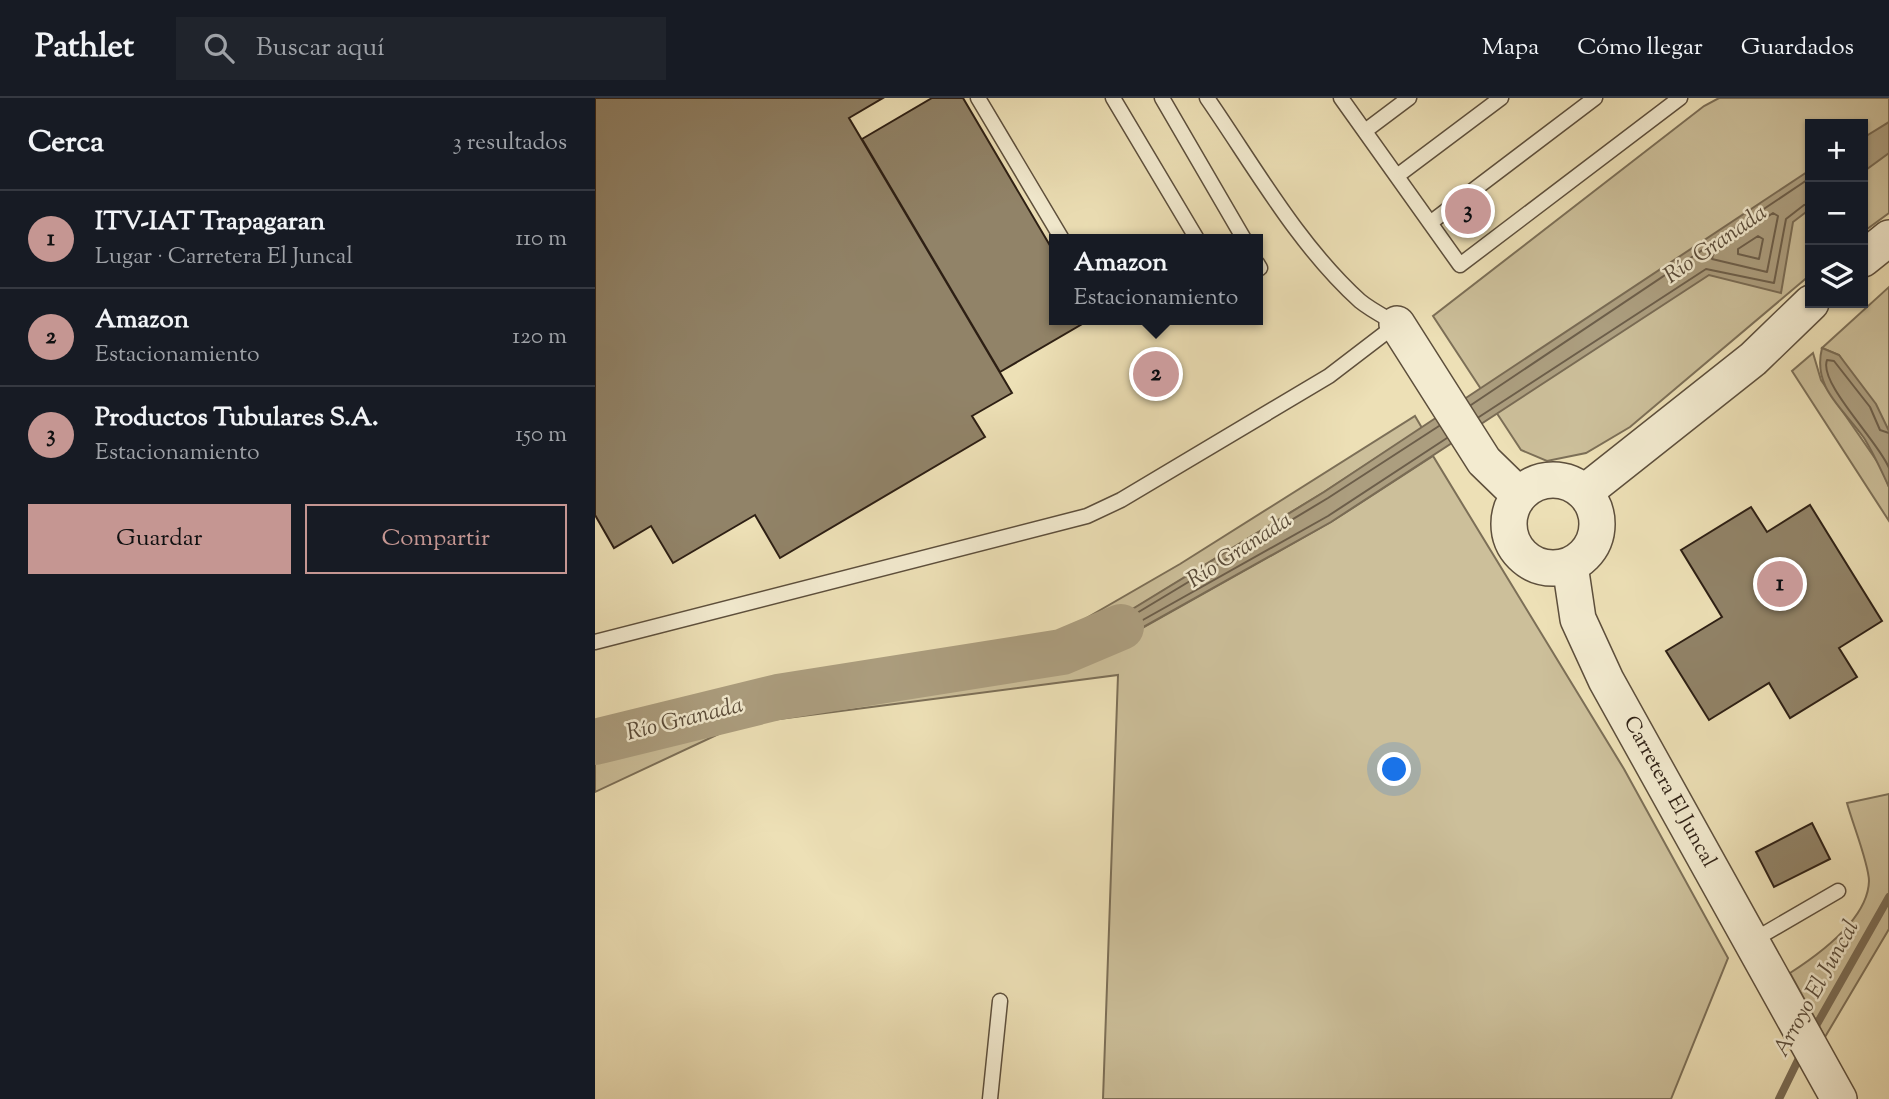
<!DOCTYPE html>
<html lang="es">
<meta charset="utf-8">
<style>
:root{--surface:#171b24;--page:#20242c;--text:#f1f3f6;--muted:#9ea1a6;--line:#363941;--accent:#c59692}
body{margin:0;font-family:"Sorts Mill Goudy",serif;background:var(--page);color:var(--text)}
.controls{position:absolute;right:21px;top:21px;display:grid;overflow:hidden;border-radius:0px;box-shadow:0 2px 5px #0004}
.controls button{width:63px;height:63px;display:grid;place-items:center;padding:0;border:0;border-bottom:2px solid var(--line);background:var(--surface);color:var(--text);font:35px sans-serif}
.you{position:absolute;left:800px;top:672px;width:24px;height:24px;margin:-18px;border:5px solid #fff;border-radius:50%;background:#1a73e8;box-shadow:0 0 0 10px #1a73e833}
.badge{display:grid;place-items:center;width:46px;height:46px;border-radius:50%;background:var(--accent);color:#111;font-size:23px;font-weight:700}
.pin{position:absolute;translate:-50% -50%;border:4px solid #fff;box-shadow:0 2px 7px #0006}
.popup{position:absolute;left:454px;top:136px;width:214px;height:91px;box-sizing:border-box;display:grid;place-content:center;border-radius:0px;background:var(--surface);filter:drop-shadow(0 2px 5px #0005);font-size:23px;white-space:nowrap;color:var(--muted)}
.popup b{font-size:26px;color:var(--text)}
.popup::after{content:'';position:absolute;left:50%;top:100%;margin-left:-14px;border:14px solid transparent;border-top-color:var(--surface)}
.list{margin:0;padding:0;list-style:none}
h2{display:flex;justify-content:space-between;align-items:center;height:91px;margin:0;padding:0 28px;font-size:30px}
h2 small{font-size:23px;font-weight:400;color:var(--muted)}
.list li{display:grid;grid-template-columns:46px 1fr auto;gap:21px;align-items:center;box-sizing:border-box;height:98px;padding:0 28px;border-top:2px solid var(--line)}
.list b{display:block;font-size:26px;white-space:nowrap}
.list p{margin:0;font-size:23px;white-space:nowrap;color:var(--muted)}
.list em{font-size:23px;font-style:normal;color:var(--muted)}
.actions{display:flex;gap:14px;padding:21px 28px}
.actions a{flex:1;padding:16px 0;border:2px solid var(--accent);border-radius:0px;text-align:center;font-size:24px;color:var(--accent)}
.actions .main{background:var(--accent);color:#111}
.icon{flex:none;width:38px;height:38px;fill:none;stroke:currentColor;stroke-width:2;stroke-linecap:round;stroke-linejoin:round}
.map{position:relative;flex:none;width:1294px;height:1001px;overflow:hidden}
header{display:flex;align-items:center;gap:42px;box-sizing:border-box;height:98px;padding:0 35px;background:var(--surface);border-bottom:2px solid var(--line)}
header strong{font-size:33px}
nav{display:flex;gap:38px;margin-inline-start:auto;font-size:24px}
.search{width:490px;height:63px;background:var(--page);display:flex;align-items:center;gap:18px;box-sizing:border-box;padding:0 24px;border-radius:0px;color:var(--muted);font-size:26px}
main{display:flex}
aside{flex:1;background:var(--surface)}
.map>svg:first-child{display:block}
</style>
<header>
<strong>Pathlet</strong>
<div class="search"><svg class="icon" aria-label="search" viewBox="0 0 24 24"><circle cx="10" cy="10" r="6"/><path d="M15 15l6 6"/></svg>Buscar aquí</div>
<nav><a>Mapa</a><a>Cómo llegar</a><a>Guardados</a></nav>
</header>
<main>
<aside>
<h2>Cerca<small>3 resultados</small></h2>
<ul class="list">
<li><span class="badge">1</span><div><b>ITV-IAT Trapagaran</b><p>Lugar · Carretera El Juncal</p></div><em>110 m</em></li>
<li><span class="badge">2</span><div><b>Amazon</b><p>Estacionamiento</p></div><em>120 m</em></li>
<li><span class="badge">3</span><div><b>Productos Tubulares S.A.</b><p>Estacionamiento</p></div><em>150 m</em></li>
</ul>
<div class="actions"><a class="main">Guardar</a><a>Compartir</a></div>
</aside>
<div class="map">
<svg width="1294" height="1001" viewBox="0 0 1294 1001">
<rect width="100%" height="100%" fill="#ede0b6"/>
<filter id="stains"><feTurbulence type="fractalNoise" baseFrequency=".00286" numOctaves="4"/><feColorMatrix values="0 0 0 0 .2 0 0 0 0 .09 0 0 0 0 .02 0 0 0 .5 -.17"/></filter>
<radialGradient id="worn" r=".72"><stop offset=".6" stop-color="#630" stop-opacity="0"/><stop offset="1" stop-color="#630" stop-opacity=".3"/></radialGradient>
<!-- green -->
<path fill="#ccbf9a" stroke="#7c6f57" stroke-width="2" d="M1124,0H1294V115L1268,134V26H1215V177L1035,329L991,355L952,363L926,352L838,218L1109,8Z
M1294,189V333L1244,257L1227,250Z
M1218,255L1226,282L1286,369L1294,389V423L1197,273Z
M820,318L827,330L729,394L470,553L533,538L736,424L838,358L1029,671L1133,860L1076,1001H508L523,577L145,626L0,694V632L179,582L448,545L585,466Z
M1294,696V831L1230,939L1195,875C1223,857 1273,822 1274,783C1274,766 1257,724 1252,705Z"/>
<!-- water -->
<path fill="#ac9e7f" stroke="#796b54" stroke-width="2" d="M1294,24V55L1268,74V40Z
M1215,72V111L1198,124L1186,195L1114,177L736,424L532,538L467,554L729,394Z
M1227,250L1244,257L1281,306L1294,333V389C1286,372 1279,356 1269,340C1248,310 1217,290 1227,250Z"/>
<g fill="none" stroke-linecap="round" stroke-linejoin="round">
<!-- shore -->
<path stroke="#6c5e4a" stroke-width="2" d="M1178,115L1183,118L1172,174L1117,161L1118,156Z
M1163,138L1168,141L1164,161L1143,156V151Z
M876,307L1215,80
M884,319L1111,171L1179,185L1191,121L1209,107L1215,106
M844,328L733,400L522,527L521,532H530L733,418L852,340
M1294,335L1285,332L1275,309L1239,263L1232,262C1223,285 1284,344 1294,370"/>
<!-- stream -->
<path stroke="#796b54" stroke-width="8" d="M1218,933L1294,799
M1184,1001L1207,954"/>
<!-- river -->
<path stroke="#ac9e7f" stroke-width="46" d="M0,644L183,599L467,554L526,529"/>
</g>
<!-- building -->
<path fill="#918368" stroke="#2d1f14" stroke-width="2" d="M0,0H288L254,20L417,295L377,318L390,339L185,460L160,417L78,465L56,428L19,450L0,417Z
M337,0H368L460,156V222H494L405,274L267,41Z
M1215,407L1287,523L1244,550L1262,579L1195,620L1174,585L1114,622L1071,553L1127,519L1086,452L1156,409L1172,434Z
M1217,725L1235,761L1179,789L1161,754Z"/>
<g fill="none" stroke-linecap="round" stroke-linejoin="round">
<defs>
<path id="service" d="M383,0L467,141
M518,0L602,141
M567,0L649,141
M746,0L865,167L1085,0
M770,33L814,0
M802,78L906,0
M835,125L1000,0
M662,165L665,170
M0,544L492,418L526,402L734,278L802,226C790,219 776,212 765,203C703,147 659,68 612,0
M1157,843L1243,793
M395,1001L405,903"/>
<path id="tertiary" d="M1268,161L1294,140
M802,226L889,363L924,397
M914 426a44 44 0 1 1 88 0a44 44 0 1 1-88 0Z
M990,394L1158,261L1216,205
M975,467L983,521L1011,582L1244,1001"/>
</defs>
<!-- service casing -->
<use href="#service" stroke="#5d4f3c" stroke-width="17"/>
<!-- tertiary casing -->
<use href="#tertiary" stroke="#5d4f3c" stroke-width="38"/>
<!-- service -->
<use href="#service" stroke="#f3ebd0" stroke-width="14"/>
<!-- tertiary -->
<use href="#tertiary" stroke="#f3ebd0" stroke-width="35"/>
</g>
<g text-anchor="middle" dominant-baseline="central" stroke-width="5" stroke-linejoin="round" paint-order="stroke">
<!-- street labels -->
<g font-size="21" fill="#2d1f14" stroke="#f3ebd0">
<text transform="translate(1074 694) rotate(61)">Carretera El Juncal</text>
</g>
<!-- water labels -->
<g font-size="23" font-style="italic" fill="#594b39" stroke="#f3ebd0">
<text transform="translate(1121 147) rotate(-35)">Río Granada</text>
<text transform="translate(645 453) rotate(-33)">Río Granada</text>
<text transform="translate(90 622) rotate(-14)">Río Granada</text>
<text transform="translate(1222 891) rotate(-61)">Arroyo El Juncal</text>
</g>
</g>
<rect width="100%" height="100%" filter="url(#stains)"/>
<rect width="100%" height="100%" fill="url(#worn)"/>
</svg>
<div class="controls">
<button>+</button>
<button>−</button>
<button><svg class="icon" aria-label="layers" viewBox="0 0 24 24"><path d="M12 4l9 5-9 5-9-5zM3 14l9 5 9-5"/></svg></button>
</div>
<div class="you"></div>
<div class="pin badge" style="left:1185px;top:486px">1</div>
<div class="pin badge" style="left:561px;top:276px">2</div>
<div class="popup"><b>Amazon</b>Estacionamiento</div>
<div class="pin badge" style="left:873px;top:113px">3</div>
</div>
</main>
